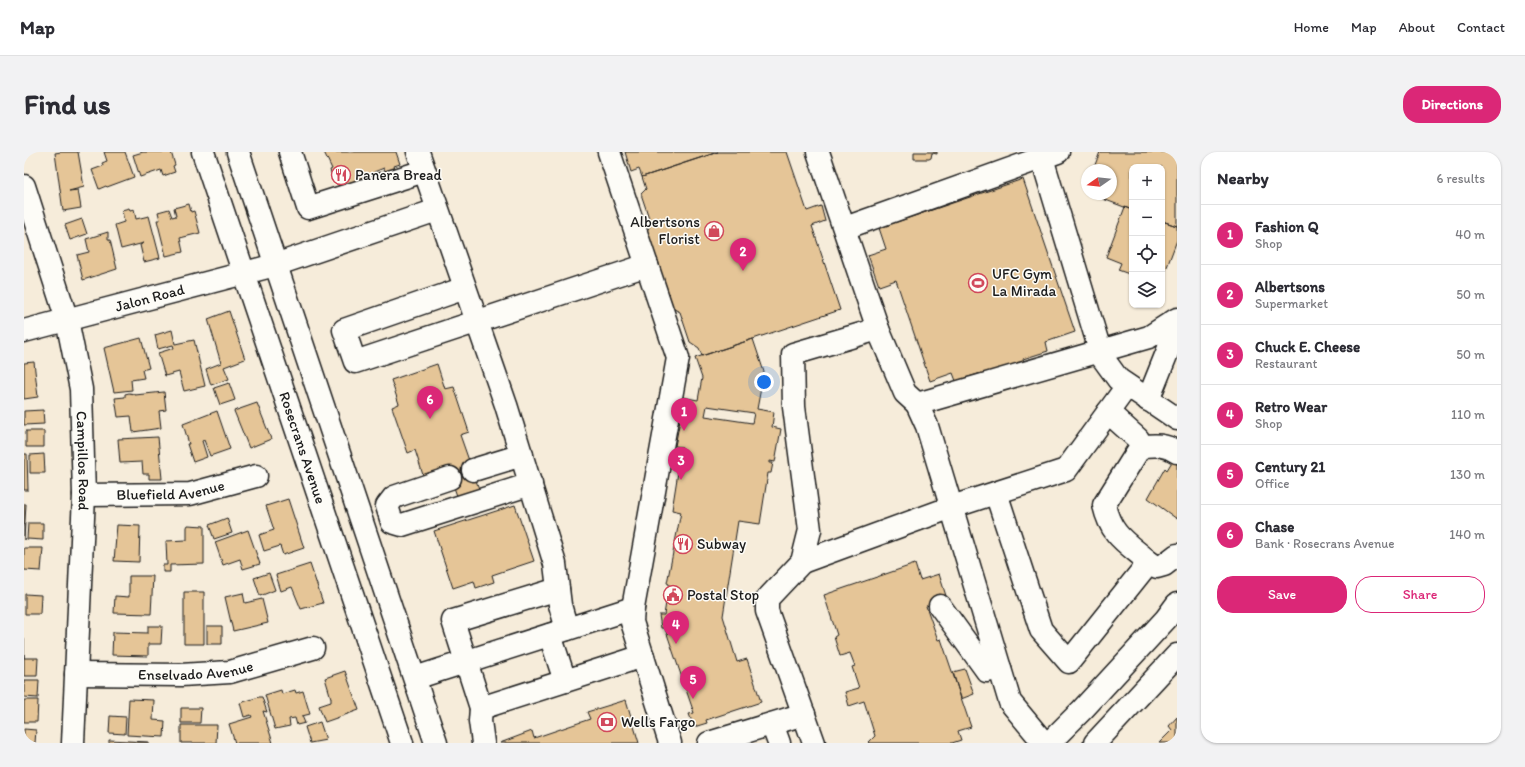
<!DOCTYPE html>
<meta charset="utf-8">
<style>
:root{--surface:#fff;--page:#f2f2f3;--text:#2b2b33;--muted:#7c7c81;--line:#e1e1e2;--accent:#db2777}
body{margin:0;font-family:Itim,sans-serif;background:var(--page);color:var(--text)}
.controls{position:absolute;right:12px;top:12px;display:grid;overflow:hidden;border-radius:8px;box-shadow:0 1px 3px #0004}
.controls button{width:36px;height:36px;display:grid;place-items:center;padding:0;border:0;border-bottom:1px solid var(--line);background:var(--surface);color:var(--text);font:20px sans-serif}
.compass{position:absolute;left:1057px;top:12px;width:36px;height:36px;border-radius:50%;background:var(--surface);box-shadow:0 1px 3px #0004;rotate:256deg}
.you{position:absolute;left:740px;top:230px;width:14px;height:14px;margin:-10px;border:3px solid #fff;border-radius:50%;background:#1a73e8;box-shadow:0 0 0 6px #1a73e833}
.badge{display:grid;place-items:center;width:26px;height:26px;border-radius:50%;background:var(--accent);color:#fff;font-size:13px;font-weight:700}
.pin{position:absolute;translate:-50% -33px;filter:drop-shadow(0 1px 2px #0008)}
.pin::after{content:'';position:absolute;top:21px;width:14px;height:12px;background:inherit;clip-path:polygon(0 0,100% 0,50% 100%)}
.list{margin:0;padding:0;list-style:none}
h2{display:flex;justify-content:space-between;align-items:center;height:52px;margin:0;padding:0 16px;font-size:17px}
h2 small{font-size:13px;font-weight:400;color:var(--muted)}
.list li{display:grid;grid-template-columns:26px 1fr auto;gap:12px;align-items:center;box-sizing:border-box;height:60px;padding:0 16px;border-top:1px solid var(--line)}
.list b{display:block;font-size:15px;white-space:nowrap}
.list p{margin:0;font-size:13px;white-space:nowrap;color:var(--muted)}
.list em{font-size:13px;font-style:normal;color:var(--muted)}
.actions{display:flex;gap:8px;padding:12px 16px}
.actions a{flex:1;padding:9px 0;border:1px solid var(--accent);border-radius:16px;text-align:center;font-size:14px;color:var(--accent)}
.actions .main{background:var(--accent);color:#fff}
.icon{flex:none;width:22px;height:22px;fill:none;stroke:currentColor;stroke-width:2;stroke-linecap:round;stroke-linejoin:round}
.map{position:relative;flex:none;width:1153px;height:591px;overflow:hidden;border-radius:16px}
header{display:flex;align-items:center;gap:24px;box-sizing:border-box;height:56px;padding:0 20px;background:var(--surface);border-bottom:1px solid var(--line)}
header strong{font-size:19px}
nav{display:flex;gap:22px;margin-inline-start:auto;font-size:14px}
.intro{display:flex;align-items:center;justify-content:space-between;box-sizing:border-box;height:96px;padding:0 24px}
h1{margin:0;font-size:28px}
.button{padding:10px 18px;border-radius:16px;background:var(--accent);color:#fff;font-size:14px;font-weight:700}
main{display:flex;gap:24px;padding:0 24px}
aside{flex:1;background:var(--surface);border-radius:16px;box-shadow:0 1px 3px #0004}
.map>svg:first-child{display:block}
</style>
<header>
<strong>Map</strong>
<nav><a>Home</a><a>Map</a><a>About</a><a>Contact</a></nav>
</header>
<div class="intro"><h1>Find us</h1><a class="button">Directions</a></div>
<main>
<div class="map">
<svg width="1153" height="591" viewBox="0 0 1153 591">
<rect width="100%" height="100%" fill="#f6ecda"/>
<filter id="ink" filterUnits="userSpaceOnUse"><feTurbulence type="fractalNoise" baseFrequency=".025" numOctaves="2"/><feDisplacementMap in="SourceGraphic" scale="8" xChannelSelector="R" yChannelSelector="G"/><feConvolveMatrix kernelMatrix="1 2 1 2 8 2 1 2 1" color-interpolation-filters="sRGB"/></filter>
<g filter="url(#ink)">
<!-- building -->
<path fill="#e5c597" stroke="#1c1c1c" fill-rule="evenodd" d="M37,0H54L60,35L45,39L54,38L57,56L39,59L31,1Z
M80,0H101L110,25L83,35L82,34L75,37L68,18L79,14L78,11L83,9Z
M119,0H147L151,13L149,14L151,20L139,24L137,18L116,25L109,3Z
M300,0H372L376,12L370,14L371,16L361,20L360,16L350,20L351,23L341,26L340,24L320,34L319,31L314,33L312,27L309,28L306,18L308,17Z
M601,0H694L618,25L615,17L607,20Z
M694,0H763L783,59L797,54L801,69L788,74L816,158L678,204L675,196L666,190L656,160L644,154L620,84L627,72L617,42L622,37L618,25Z
M890,0H913V2L908,1L907,6L905,7H890Z
M1076,0H1153V74L1138,69V15H1108V58L1066,42H1087V18H1069Z
M999,27L1051,180L1022,190L1024,199L999,207L1000,209L957,224V221L932,229L929,221L906,229L872,128L855,134L844,103L862,97L855,76Z
M165,52L167,60L170,59L176,81L156,86L159,100L142,104L133,68H136L134,60L145,57L148,65L152,64L150,56Z
M1101,55L1108,58V123L1094,118L1097,111L1082,105Z
M105,56L106,58L110,57L112,67L125,64L136,106L120,110L116,93L120,91L97,97L91,73L100,70L98,58Z
M58,67L63,82L46,88L41,73Z
M1138,69L1153,74V88L1140,123L1142,124L1138,135Z
M84,80V88H86L93,117L59,128L53,103L65,100L62,87Z
M205,159L221,207L200,215L205,227L187,233L182,217L197,211L184,167Z
M148,178L151,192L170,188L181,234L160,239L155,220L141,224L134,201L150,196L149,193L134,197L131,183Z
M117,186L125,216L118,218L120,226L107,228L108,238L90,240L80,196Z
M729,187L740,220L733,257L750,260L748,275L757,277L751,310L746,309V311H749L747,321H744L736,372L714,369L699,464L713,510L723,507L737,550L682,568L683,571L670,575L665,562L670,561L641,476H637L635,463H640L645,432L643,431L657,360L648,358L658,295L651,294L657,263H654L657,245L674,248L678,226L671,206ZM683,254L730,261L728,271L681,264Z
M10,210L14,245L0,247V211Z
M413,212L421,237L430,235L445,280L436,283L455,337L433,344L423,315L399,323L391,298L384,301L368,255L375,252L367,228Z
M205,231L211,248L196,253L190,236Z
M140,240L142,258L135,259L137,276L109,280L107,264L94,265L91,246L101,245V242L105,241L111,242V243Z
M233,251L247,287L225,296L210,259Z
M19,258L20,272L0,273V259Z
M193,259L206,297L186,304L180,288L178,289L183,305L169,310L163,292H165L159,272Z
M2,279H20V295H2Z
M134,285L138,327H125V322H119L118,310L96,311L94,287Z
M0,302H3L4,338H0Z
M20,302L21,321H6V303Z
M1149,308L1153,310V367L1124,346L1141,316L1143,318Z
M264,347L280,396L259,403L256,394L240,399L235,383L250,378L242,354Z
M0,352H2L0,388Z
M491,353L510,409L468,423L470,430L452,436L450,429L429,436L410,379Z
M203,366L208,381L190,387L185,373Z
M4,371H19V388L3,387Z
M93,373L116,374L115,410L90,409Z
M164,373L180,374V412L146,413V420H139V413H143L142,389L163,388V375Z
M224,378L236,412L219,417L216,407L199,413L191,390Z
M0,396H19L17,419L0,418Z
M286,412L299,451L277,457L268,435L257,439L252,423Z
M891,412L896,428L915,422L923,447L902,454L914,488L917,487L947,575L934,579L937,588L928,591H844L851,584L840,549L825,554L821,540L835,536L828,515L831,514L826,501L816,504L810,485L813,483L800,443Z
M245,421L251,438L236,444L230,426Z
M105,424H129L127,462L90,461L91,444L105,445Z
M160,440H180V492H160Z
M219,441L221,451L238,447L244,471L209,479L201,445Z
M1,442L17,443L16,462H1Z
M124,474H138L137,492H124V504L88,503L89,480L124,481Z
M183,474H198V492H183Z
M0,486V506H14L13,524H0Z
M941,517L950,542L937,547L929,520Z
M321,519L335,558L301,570L295,554L307,550V546L301,526Z
M0,528H15L14,546L0,545Z
M257,538L258,542L271,538L272,541L279,539L286,562L278,564L281,571L273,573L271,566L265,567L266,574L251,577L241,543Z
M235,545H238L243,560L239,559L249,591H211L205,572L228,565L227,563L220,565L216,551Z
M105,547L130,548L129,568L141,569L140,585L103,583Z
M0,548H14L13,570H0Z
M602,548L615,591H476L508,579L510,586L566,567L563,560Z
M157,556H177L176,571H157Z
M86,564L102,565L101,582L85,581Z
M1153,565V591H1135L1148,578L1145,574Z
M296,570L302,588L286,591L281,575Z
M157,573H193L192,591H157Z
M0,577L12,578L11,591H0Z
M85,588L125,590V591H85Z"/>
<g fill="none" stroke-linecap="round" stroke-linejoin="round">
<defs>
<g id="minor">
<path d="M266,0L284,56L400,19"/>
<path d="M394,0L482,253L531,412L536,453L543,477"/>
<path d="M585,0L654,206L609,456L608,470L646,591"/>
<path d="M794,0L854,177L881,241L893,252L1125,185L1153,167"/>
<path d="M1018,6L1078,205L1094,227L1153,267"/>
<path id="s1" d="M0,34L43,168L57,237L60,343L49,591"/>
<path d="M821,76L1034,0"/>
<path d="M441,136L320,178L331,210L623,113"/>
<path id="s2" d="M0,179L251,113L413,58"/>
<path d="M1124,248L1153,176"/>
<path d="M893,252L903,274L986,550L1020,591"/>
<path d="M1117,294C1131,293 1141,292 1153,300"/>
<path d="M449,318L498,303"/>
<path d="M426,326L370,345L363,354L368,370L378,373L507,332"/>
<path d="M972,341L1017,478L1045,510L1125,410C1102,390 1087,384 1080,353L1117,294L1114,287L1084,260"/>
<path id="s3" d="M60,343L166,342L232,324"/>
<path d="M778,410L928,355L1042,318L1103,234"/>
<path d="M1125,410L1133,415L1140,413L1153,403"/>
<path d="M916,454L963,519L976,516"/>
<path d="M526,483L541,529"/>
<path id="s4" d="M52,522L157,523L206,520L289,496"/>
<path d="M391,526L609,456"/>
<path d="M457,556L619,504"/>
<path d="M748,572L755,591"/>
<path d="M459,591L456,569L457,556L429,469L534,437"/>
<path d="M685,591L780,562"/>
<path d="M790,591L743,459V447L778,410L786,378L770,255L769,202L854,177"/>
</g>
<g id="major">
<path id="s5" d="M179,0L378,591"/>
<path d="M214,0L412,591"/>
<path d="M1025,591L1058,558L1142,467L1153,452"/>
<path d="M1071,591L1153,503"/>
</g>
</defs>
<!-- minor casing -->
<use href="#minor" stroke="#1c1c1c" stroke-width="25"/>
<!-- major casing -->
<use href="#major" stroke="#1c1c1c" stroke-width="25"/>
<!-- minor -->
<use href="#minor" stroke="#fdfcf7" stroke-width="22"/>
<!-- major -->
<use href="#major" stroke="#fdfcf7" stroke-width="22"/>
</g>
</g>
<!-- icons -->
<defs>
<symbol id="restaurant-ring" viewBox="-11 -11 22 22"><circle r="9.5" fill="#fdfcf7" stroke="#d1495b" stroke-width="1.5"/><path d="M-5-6h1v4h1v-4h1v4h1v-4h1v5L-1.5 .5V6h-2V.5L-5-1ZM5-6V6H3V1.5H1.5Q1.5-4 5-6Z" fill="#d1495b"/></symbol>
<symbol id="shop-ring" viewBox="-11 -11 22 22"><circle r="9.5" fill="#fdfcf7" stroke="#d1495b" stroke-width="1.5"/><path d="M-5-2.5h2.3a2.7 3.5 0 0 1 5.4 0H5L5.5 6h-11ZM-1.5-2.5h3a1.5 2.3 0 0 0-3 0Z" fill="#d1495b"/></symbol>
<symbol id="stadium-ring" viewBox="-11 -11 22 22"><circle r="9.5" fill="#fdfcf7" stroke="#d1495b" stroke-width="1.5"/><path d="M0-5a6.5 5 0 1 0 0 10a6.5 5 0 1 0 0-10ZM-3.5-1.8h7v3.6h-7Z" fill="#d1495b"/></symbol>
<symbol id="civic-ring" viewBox="-11 -11 22 22"><circle r="9.5" fill="#fdfcf7" stroke="#d1495b" stroke-width="1.5"/><path d="M-.6-6.5H3V-4.5H.6V-3L4-1V1h2V6H-6V1h2V-1L-.6-3ZM-1.2 2.5V6h2.4V2.5Z" fill="#d1495b"/></symbol>
<symbol id="bank-ring" viewBox="-11 -11 22 22"><circle r="9.5" fill="#fdfcf7" stroke="#d1495b" stroke-width="1.5"/><path d="M-6-4H6V4H-6ZM0-2.3a2.3 2.3 0 1 0 0 4.6a2.3 2.3 0 1 0 0-4.6Z" fill="#d1495b"/></symbol>
</defs>
<g fill-rule="evenodd">
<use href="#restaurant-ring" x="306" y="12" width="22" height="22"/>
<use href="#shop-ring" x="679" y="68" width="22" height="22"/>
<use href="#stadium-ring" x="943" y="120" width="22" height="22"/>
<use href="#restaurant-ring" x="648" y="381" width="22" height="22"/>
<use href="#civic-ring" x="638" y="432" width="22" height="22"/>
<use href="#bank-ring" x="572" y="559" width="22" height="22"/>
</g>
<g text-anchor="middle" dominant-baseline="central" stroke-width="3" stroke-linejoin="round" paint-order="stroke">
<!-- poi labels -->
<g font-size="15" fill="#1c1c1c" stroke="#fdfcf7" text-anchor="start">
<text x="331" y="23">Panera Bread</text>
<text x="676" y="70" text-anchor="end">Albertsons<tspan x="676" dy="17">Florist</tspan></text>
<text x="968" y="122">UFC Gym<tspan x="968" dy="17">La Mirada</tspan></text>
<text x="673" y="392">Subway</text>
<text x="663" y="443">Postal Stop</text>
<text x="597" y="570">Wells Fargo</text>
</g>
<!-- street labels -->
<g font-size="15" fill="#1c1c1c" stroke="#fdfcf7">
<text stroke="none"><textPath href="#s2" startOffset="130">Jalon Road</textPath></text>
<text stroke="none"><textPath href="#s5" startOffset="312">Rosecrans Avenue</textPath></text>
<text stroke="none"><textPath href="#s1" startOffset="283">Campillos Road</textPath></text>
<text stroke="none"><textPath href="#s3" startOffset="87">Bluefield Avenue</textPath></text>
<text stroke="none"><textPath href="#s4" startOffset="120">Enselvado Avenue</textPath></text>
</g>
</g>
</svg>
<div class="controls">
<button>+</button>
<button>−</button>
<button><svg class="icon" aria-label="locate" viewBox="0 0 24 24"><circle cx="12" cy="12" r="6"/><path d="M12 2v4M12 18v4M2 12h4M18 12h4"/></svg></button>
<button><svg class="icon" aria-label="layers" viewBox="0 0 24 24"><path d="M12 4l9 5-9 5-9-5zM3 14l9 5 9-5"/></svg></button>
</div>
<svg class="compass" viewBox="-18 -18 36 36"><path d="M0-13l5 13h-10z" fill="#e53935"/><path d="M0 13l5-13h-10z" fill="#7c7c81"/></svg>
<div class="you"></div>
<div class="pin badge" style="left:660px;top:279px">1</div>
<div class="pin badge" style="left:719px;top:119px">2</div>
<div class="pin badge" style="left:657px;top:328px">3</div>
<div class="pin badge" style="left:652px;top:492px">4</div>
<div class="pin badge" style="left:669px;top:547px">5</div>
<div class="pin badge" style="left:406px;top:267px">6</div>
</div>
<aside>
<h2>Nearby<small>6 results</small></h2>
<ul class="list">
<li><span class="badge">1</span><div><b>Fashion Q</b><p>Shop</p></div><em>40 m</em></li>
<li><span class="badge">2</span><div><b>Albertsons</b><p>Supermarket</p></div><em>50 m</em></li>
<li><span class="badge">3</span><div><b>Chuck E. Cheese</b><p>Restaurant</p></div><em>50 m</em></li>
<li><span class="badge">4</span><div><b>Retro Wear</b><p>Shop</p></div><em>110 m</em></li>
<li><span class="badge">5</span><div><b>Century 21</b><p>Office</p></div><em>130 m</em></li>
<li><span class="badge">6</span><div><b>Chase</b><p>Bank · Rosecrans Avenue</p></div><em>140 m</em></li>
</ul>
<div class="actions"><a class="main">Save</a><a>Share</a></div>
</aside>
</main>
